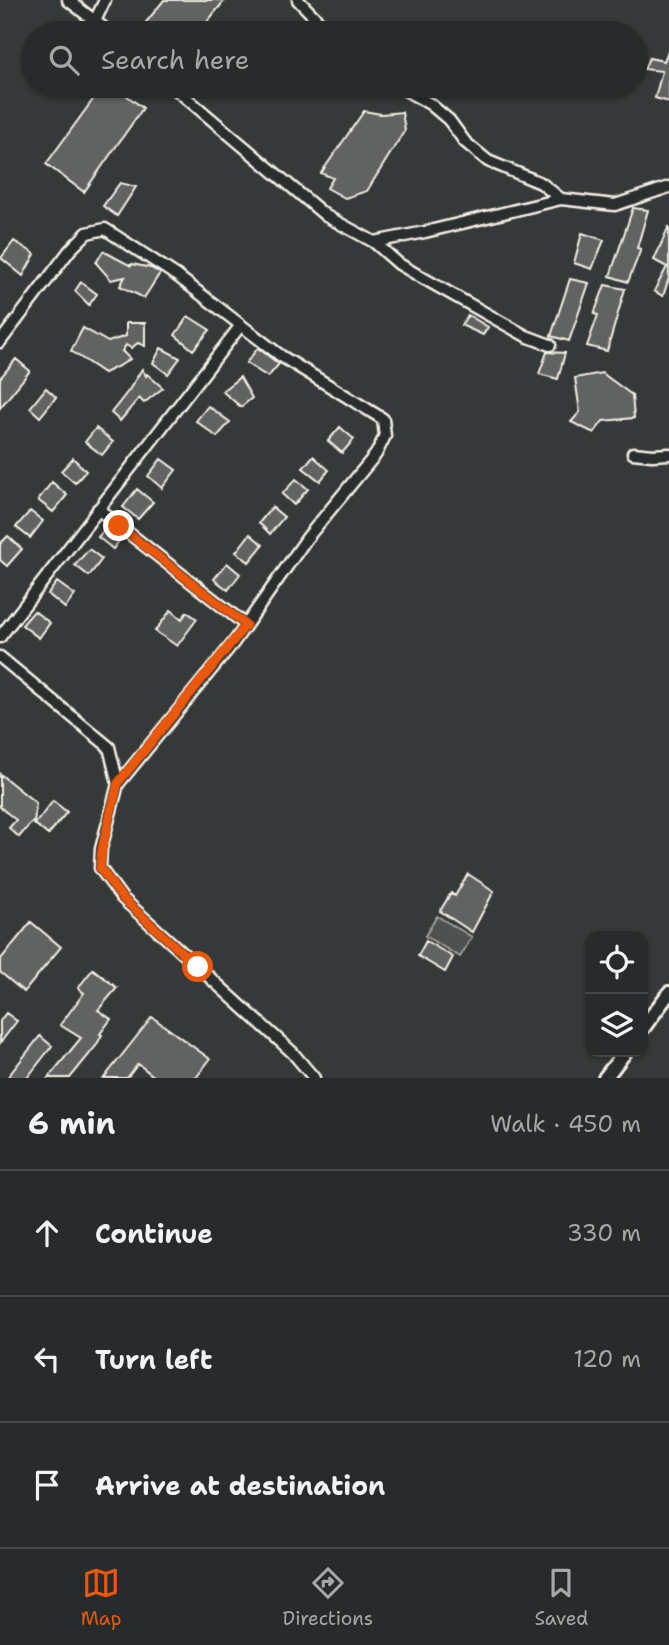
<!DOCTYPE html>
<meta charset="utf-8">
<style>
:root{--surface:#282b2b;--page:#303333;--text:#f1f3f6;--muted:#a5a7a9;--line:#444747;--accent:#ea580c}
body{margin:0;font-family:"Shantell Sans",sans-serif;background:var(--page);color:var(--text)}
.controls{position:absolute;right:21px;bottom:21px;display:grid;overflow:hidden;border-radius:14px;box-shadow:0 2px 5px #0004}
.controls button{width:63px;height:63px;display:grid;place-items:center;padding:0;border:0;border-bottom:2px solid var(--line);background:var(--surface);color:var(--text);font:35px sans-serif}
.stop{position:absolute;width:21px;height:21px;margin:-16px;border:5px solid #ea580c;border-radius:50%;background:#fff}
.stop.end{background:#ea580c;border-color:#fff;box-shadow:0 2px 7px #0008}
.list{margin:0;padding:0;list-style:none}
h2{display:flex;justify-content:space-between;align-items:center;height:91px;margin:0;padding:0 28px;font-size:30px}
h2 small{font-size:23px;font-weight:400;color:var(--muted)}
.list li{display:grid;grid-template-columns:46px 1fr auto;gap:21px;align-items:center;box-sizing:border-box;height:126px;padding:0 28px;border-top:2px solid var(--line)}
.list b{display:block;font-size:26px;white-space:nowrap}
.list em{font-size:23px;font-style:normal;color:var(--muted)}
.icon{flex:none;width:38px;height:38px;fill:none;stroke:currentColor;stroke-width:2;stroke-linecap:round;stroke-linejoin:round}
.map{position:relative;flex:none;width:669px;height:1078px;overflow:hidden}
.search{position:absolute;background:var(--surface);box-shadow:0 2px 5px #0004;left:21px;right:21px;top:21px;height:77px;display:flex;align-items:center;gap:18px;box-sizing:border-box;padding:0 24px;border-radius:38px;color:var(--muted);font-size:26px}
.sheet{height:469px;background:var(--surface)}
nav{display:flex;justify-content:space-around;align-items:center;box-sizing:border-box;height:98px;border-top:2px solid var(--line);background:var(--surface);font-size:19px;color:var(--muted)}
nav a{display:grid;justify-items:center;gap:4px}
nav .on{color:var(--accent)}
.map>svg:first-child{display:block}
</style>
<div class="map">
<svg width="669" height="1078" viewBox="0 0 669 1078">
<rect width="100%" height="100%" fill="#363939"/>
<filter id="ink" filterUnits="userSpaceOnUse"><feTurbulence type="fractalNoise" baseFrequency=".0143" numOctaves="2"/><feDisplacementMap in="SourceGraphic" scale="14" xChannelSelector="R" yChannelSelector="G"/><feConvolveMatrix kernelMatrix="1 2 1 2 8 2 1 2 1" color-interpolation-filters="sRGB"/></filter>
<g filter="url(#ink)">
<!-- green -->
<path fill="#4e514f" stroke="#a1a19c" stroke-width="2" d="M437,916L472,937L460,957L425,936Z"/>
<!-- building -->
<path fill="#616362" stroke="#f4f1e8" stroke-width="2" d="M164,0H225L198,33H157L143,26Z
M669,49V102L655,98L662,71L644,69L649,58L664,61Z
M103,86H114L143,108L84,192L46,164Z
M364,111L381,114L402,112L405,130L367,191L345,198L327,188L333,178L321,173Z
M120,183L136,187L117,216L103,206Z
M633,208L648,210L637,248L641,249L628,282L610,276Z
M669,226V278L663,296L654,291L667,267L654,260Z
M582,233L604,240L592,269L574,263Z
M14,241L35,254L23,276L1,258Z
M103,251L131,266L132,264L151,268L160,273L144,298L120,286L125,277L111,280L96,263Z
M570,279L589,283L569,341L551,336Z
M81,282L97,294L89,305L75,291Z
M605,285L625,289L607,351L587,346L598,315L594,314Z
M468,315L488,327L483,335L461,325Z
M188,316L210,330L193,350L175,335Z
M126,323H145V346L138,343L131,348L126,345L122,351L130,359L121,365L104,373L71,351L83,328L108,342L126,336Z
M161,348L180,358L168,374L153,363Z
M258,348L279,364L268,377L246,363Z
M547,352L565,353L558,379L539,374Z
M16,359L30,371L0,408V378Z
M142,369L146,376L147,374L163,388L144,403L139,398L120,421L111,413L129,390Z
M602,373L632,395L634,418L603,421L594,433L571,422L580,412L575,378Z
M240,377L252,398L241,407L222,391Z
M46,388L56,397L40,417L30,408Z
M208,406L230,422L217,437L196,421Z
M340,427L354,439L342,453L328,441Z
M96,428L113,442L102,455L85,442Z
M313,456L329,470L320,481L303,468Z
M73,458L86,471L75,483L61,471Z
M161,459L176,470L162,488L148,476Z
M296,479L308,489L294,505L282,494Z
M52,482L67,495L53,512L38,500Z
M137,489L153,502L138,519L123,507Z
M272,507L284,517L270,534L259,523Z
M30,511L43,521L30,538L16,527Z
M107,526L122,537L113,549L98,537Z
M250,534L263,545L249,562L236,552Z
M8,536L22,549L7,566L0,560V544Z
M89,549L102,559L89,576L75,565Z
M227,563L240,574L228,590L214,579Z
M57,582L75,595L65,608L48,594Z
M171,610L182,619L187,612L197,619L177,646L155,631Z
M34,611L50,623L39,638L22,625Z
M0,774L36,803L34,824L32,822L19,837L9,828L16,820L0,807Z
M53,801L67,812L48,835L35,824Z
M468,874L494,891L472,932L440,911L451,893L455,896Z
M31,922L61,947L24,992L0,972V960Z
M426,941L453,957L445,972L418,956Z
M93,969L117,988L98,1010L111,1019L100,1034L102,1035L96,1046L70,1078H48L81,1038L60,1025L84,993L78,988Z
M6,1013L17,1021L0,1043V1021Z
M152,1017L210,1059L196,1078H156L138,1064L127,1078H104Z
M40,1036L52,1046L27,1078H7Z"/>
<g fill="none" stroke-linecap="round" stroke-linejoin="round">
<defs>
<path id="minor" d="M68,0L110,33
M298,0L330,33
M95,21L105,0
M172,86L326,216L374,242L399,264L421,277L526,336L550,345
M398,86L430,104L449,120L465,142L488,161L541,183L561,199
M374,242L425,232L561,199L615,205L669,187
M0,342L70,250L87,233L105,229L176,275L281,356L383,419L385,436L376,454L307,538L234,642L118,784L101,849L100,868L122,898L292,1052L314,1078
M633,453L652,455L669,454
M98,509L246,625
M0,637L241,325
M0,657L109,747L118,784"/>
<path id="major" d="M643,1028L669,993
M605,1078L625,1052"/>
</defs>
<!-- minor casing -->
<use href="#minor" stroke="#f4f1e8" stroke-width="15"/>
<!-- major casing -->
<use href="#major" stroke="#f4f1e8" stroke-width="18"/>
<!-- minor -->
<use href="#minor" stroke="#2a2d2e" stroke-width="10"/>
<!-- major -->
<use href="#major" stroke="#2a2d2e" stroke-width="12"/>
</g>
</g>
<g fill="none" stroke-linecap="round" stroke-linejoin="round" filter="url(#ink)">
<!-- route -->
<path stroke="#ea580c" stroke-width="9" d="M119,526L246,625L118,783L102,849L100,868L122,898L198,967"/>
</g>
</svg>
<div class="controls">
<button><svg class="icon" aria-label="locate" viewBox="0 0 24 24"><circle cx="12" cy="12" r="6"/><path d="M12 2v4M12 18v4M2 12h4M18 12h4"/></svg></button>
<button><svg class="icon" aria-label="layers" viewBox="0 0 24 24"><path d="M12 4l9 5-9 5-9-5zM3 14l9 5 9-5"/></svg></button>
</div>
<div class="stop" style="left:198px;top:967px"></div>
<div class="stop end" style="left:119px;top:526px"></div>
<div class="search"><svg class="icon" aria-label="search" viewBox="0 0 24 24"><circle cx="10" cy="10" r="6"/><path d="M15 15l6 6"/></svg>Search here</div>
</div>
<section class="sheet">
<h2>6 min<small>Walk · 450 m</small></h2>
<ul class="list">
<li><svg class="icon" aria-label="ahead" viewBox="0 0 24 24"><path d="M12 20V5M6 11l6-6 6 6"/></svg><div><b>Continue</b></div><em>330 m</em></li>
<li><svg class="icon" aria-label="left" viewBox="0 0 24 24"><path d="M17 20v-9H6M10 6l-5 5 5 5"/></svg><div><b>Turn left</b></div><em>120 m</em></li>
<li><svg class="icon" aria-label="arrive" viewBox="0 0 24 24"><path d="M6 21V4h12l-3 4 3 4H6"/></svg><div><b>Arrive at destination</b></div></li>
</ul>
</section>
<nav>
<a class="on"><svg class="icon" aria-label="map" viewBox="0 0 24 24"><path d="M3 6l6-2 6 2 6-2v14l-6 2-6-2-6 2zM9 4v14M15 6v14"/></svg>Map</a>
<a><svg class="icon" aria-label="directions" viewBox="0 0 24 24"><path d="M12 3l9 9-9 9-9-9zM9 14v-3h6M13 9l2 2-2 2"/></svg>Directions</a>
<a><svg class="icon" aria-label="saved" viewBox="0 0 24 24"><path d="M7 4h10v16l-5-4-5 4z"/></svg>Saved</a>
</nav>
